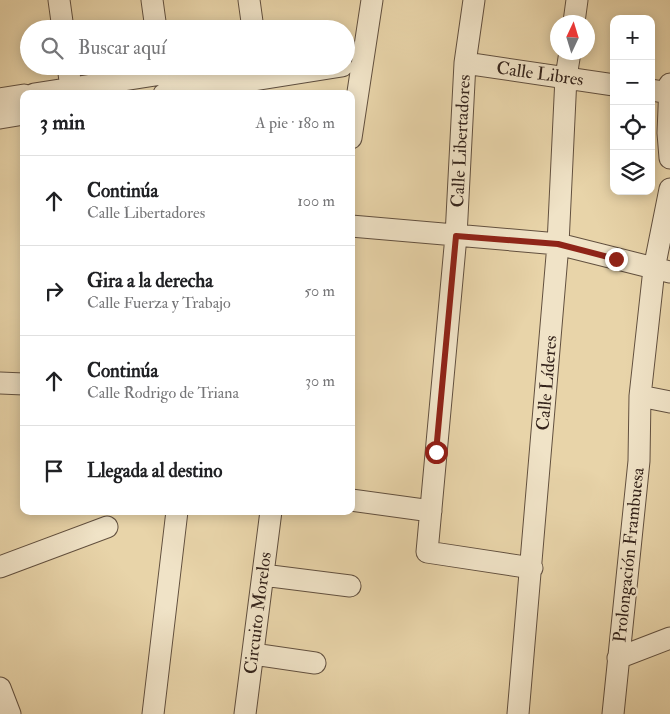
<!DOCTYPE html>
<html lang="es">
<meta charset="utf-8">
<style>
:root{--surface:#fff;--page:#f2f2f2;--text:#202124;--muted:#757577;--line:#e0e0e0}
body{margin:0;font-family:"IM FELL Double Pica",serif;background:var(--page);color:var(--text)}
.controls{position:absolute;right:15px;top:15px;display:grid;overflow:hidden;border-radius:10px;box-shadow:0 2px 12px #0003}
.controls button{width:45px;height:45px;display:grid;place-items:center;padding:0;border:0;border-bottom:1px solid var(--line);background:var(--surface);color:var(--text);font:25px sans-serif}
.compass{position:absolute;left:550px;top:15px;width:45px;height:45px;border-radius:50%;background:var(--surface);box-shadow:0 2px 12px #0003;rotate:4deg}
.stop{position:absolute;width:15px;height:15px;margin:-11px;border:4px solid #8f2418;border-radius:50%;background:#fff}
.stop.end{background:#8f2418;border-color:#fff;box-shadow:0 1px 5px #0008}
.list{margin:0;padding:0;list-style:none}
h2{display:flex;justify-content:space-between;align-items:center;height:65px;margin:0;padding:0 20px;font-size:21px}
h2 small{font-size:16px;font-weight:400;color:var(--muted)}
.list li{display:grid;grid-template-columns:32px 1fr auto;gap:15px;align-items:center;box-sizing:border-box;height:90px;padding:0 20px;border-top:1px solid var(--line)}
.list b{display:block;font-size:19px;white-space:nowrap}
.list p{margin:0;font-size:16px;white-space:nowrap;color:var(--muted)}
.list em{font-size:16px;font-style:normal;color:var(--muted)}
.icon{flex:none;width:28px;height:28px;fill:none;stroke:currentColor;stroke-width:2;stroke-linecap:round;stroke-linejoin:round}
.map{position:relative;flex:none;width:670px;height:714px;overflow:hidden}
.search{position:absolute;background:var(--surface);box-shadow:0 2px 12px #0003;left:20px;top:20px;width:335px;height:55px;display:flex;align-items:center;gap:12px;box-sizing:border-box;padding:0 18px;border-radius:28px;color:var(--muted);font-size:19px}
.panel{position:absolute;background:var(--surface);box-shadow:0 2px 12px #0003;left:20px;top:90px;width:335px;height:425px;border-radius:10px}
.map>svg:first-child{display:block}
</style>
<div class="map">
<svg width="670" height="714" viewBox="0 0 670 714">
<rect width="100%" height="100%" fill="#e8d4a9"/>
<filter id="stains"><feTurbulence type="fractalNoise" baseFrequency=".004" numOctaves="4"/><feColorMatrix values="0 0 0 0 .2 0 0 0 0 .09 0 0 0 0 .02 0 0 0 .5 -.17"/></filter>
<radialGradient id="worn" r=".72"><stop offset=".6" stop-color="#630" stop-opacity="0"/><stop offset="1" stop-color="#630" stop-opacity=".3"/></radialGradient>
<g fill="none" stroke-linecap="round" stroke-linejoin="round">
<defs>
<path id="minor" d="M59,0L63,29
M152,0L156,29
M249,0L253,29
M474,0L465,63L456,236L427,552L532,568
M574,22L577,0
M465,63L614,85
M68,66L71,88
M670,84L668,133L670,158
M651,90L669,93
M34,94L213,66
M164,94L342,66
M0,99L24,95
M0,118L24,114
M351,138L372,0
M351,226L558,244L670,272
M0,383L24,384
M640,396L670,402
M351,500L431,511
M0,567L107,527
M263,575L350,586
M253,654L315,663
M618,658L670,638
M0,688L10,714
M153,714L177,511
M245,714L271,511
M518,714L558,244L566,77L570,52
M613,714L639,461L640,396L654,269L670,189"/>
</defs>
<!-- minor casing -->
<use href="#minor" stroke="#62503f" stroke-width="23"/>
<!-- minor -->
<use href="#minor" stroke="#f0e3c7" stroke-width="21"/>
</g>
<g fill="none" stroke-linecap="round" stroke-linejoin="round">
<!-- route -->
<path stroke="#8f2418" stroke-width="6" d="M436,452L456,236L558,244L616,259"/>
</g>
<g text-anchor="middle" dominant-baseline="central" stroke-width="4.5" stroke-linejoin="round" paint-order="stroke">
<!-- street labels -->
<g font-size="18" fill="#35241c" stroke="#f0e3c7">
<text transform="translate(540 74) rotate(8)">Calle Libres</text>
<text transform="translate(461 141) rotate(-87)">Calle Libertadores</text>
<text transform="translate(547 383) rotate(-85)">Calle Líderes</text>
<text transform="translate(629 555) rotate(-84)">Prolongación Frambuesa</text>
<text transform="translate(258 613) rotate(-83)">Circuito Morelos</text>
</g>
</g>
<rect width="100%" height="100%" filter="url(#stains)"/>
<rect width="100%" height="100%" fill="url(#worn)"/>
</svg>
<div class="controls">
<button>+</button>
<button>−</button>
<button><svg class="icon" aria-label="locate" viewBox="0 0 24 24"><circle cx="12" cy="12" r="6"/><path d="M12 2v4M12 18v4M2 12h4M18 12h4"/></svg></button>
<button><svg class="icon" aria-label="layers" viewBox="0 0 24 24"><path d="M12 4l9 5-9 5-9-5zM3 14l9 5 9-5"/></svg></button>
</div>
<svg class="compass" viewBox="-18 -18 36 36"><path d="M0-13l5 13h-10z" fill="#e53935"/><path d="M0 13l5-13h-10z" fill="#757577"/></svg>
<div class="stop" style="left:436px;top:452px"></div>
<div class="stop end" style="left:616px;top:259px"></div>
<div class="search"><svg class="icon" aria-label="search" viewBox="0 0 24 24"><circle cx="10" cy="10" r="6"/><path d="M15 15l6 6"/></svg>Buscar aquí</div>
<section class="panel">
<h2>3 min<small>A pie · 180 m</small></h2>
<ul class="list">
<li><svg class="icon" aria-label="ahead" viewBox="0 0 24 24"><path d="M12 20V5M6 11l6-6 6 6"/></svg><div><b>Continúa</b><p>Calle Libertadores</p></div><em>100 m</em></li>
<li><svg class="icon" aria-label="right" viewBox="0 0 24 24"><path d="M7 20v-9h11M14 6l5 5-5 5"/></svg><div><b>Gira a la derecha</b><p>Calle Fuerza y Trabajo</p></div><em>50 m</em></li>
<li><svg class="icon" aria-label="ahead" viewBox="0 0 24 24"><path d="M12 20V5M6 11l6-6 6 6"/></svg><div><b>Continúa</b><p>Calle Rodrigo de Triana</p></div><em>30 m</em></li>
<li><svg class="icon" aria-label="arrive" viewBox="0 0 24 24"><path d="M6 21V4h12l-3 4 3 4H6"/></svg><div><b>Llegada al destino</b></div></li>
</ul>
</section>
</div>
